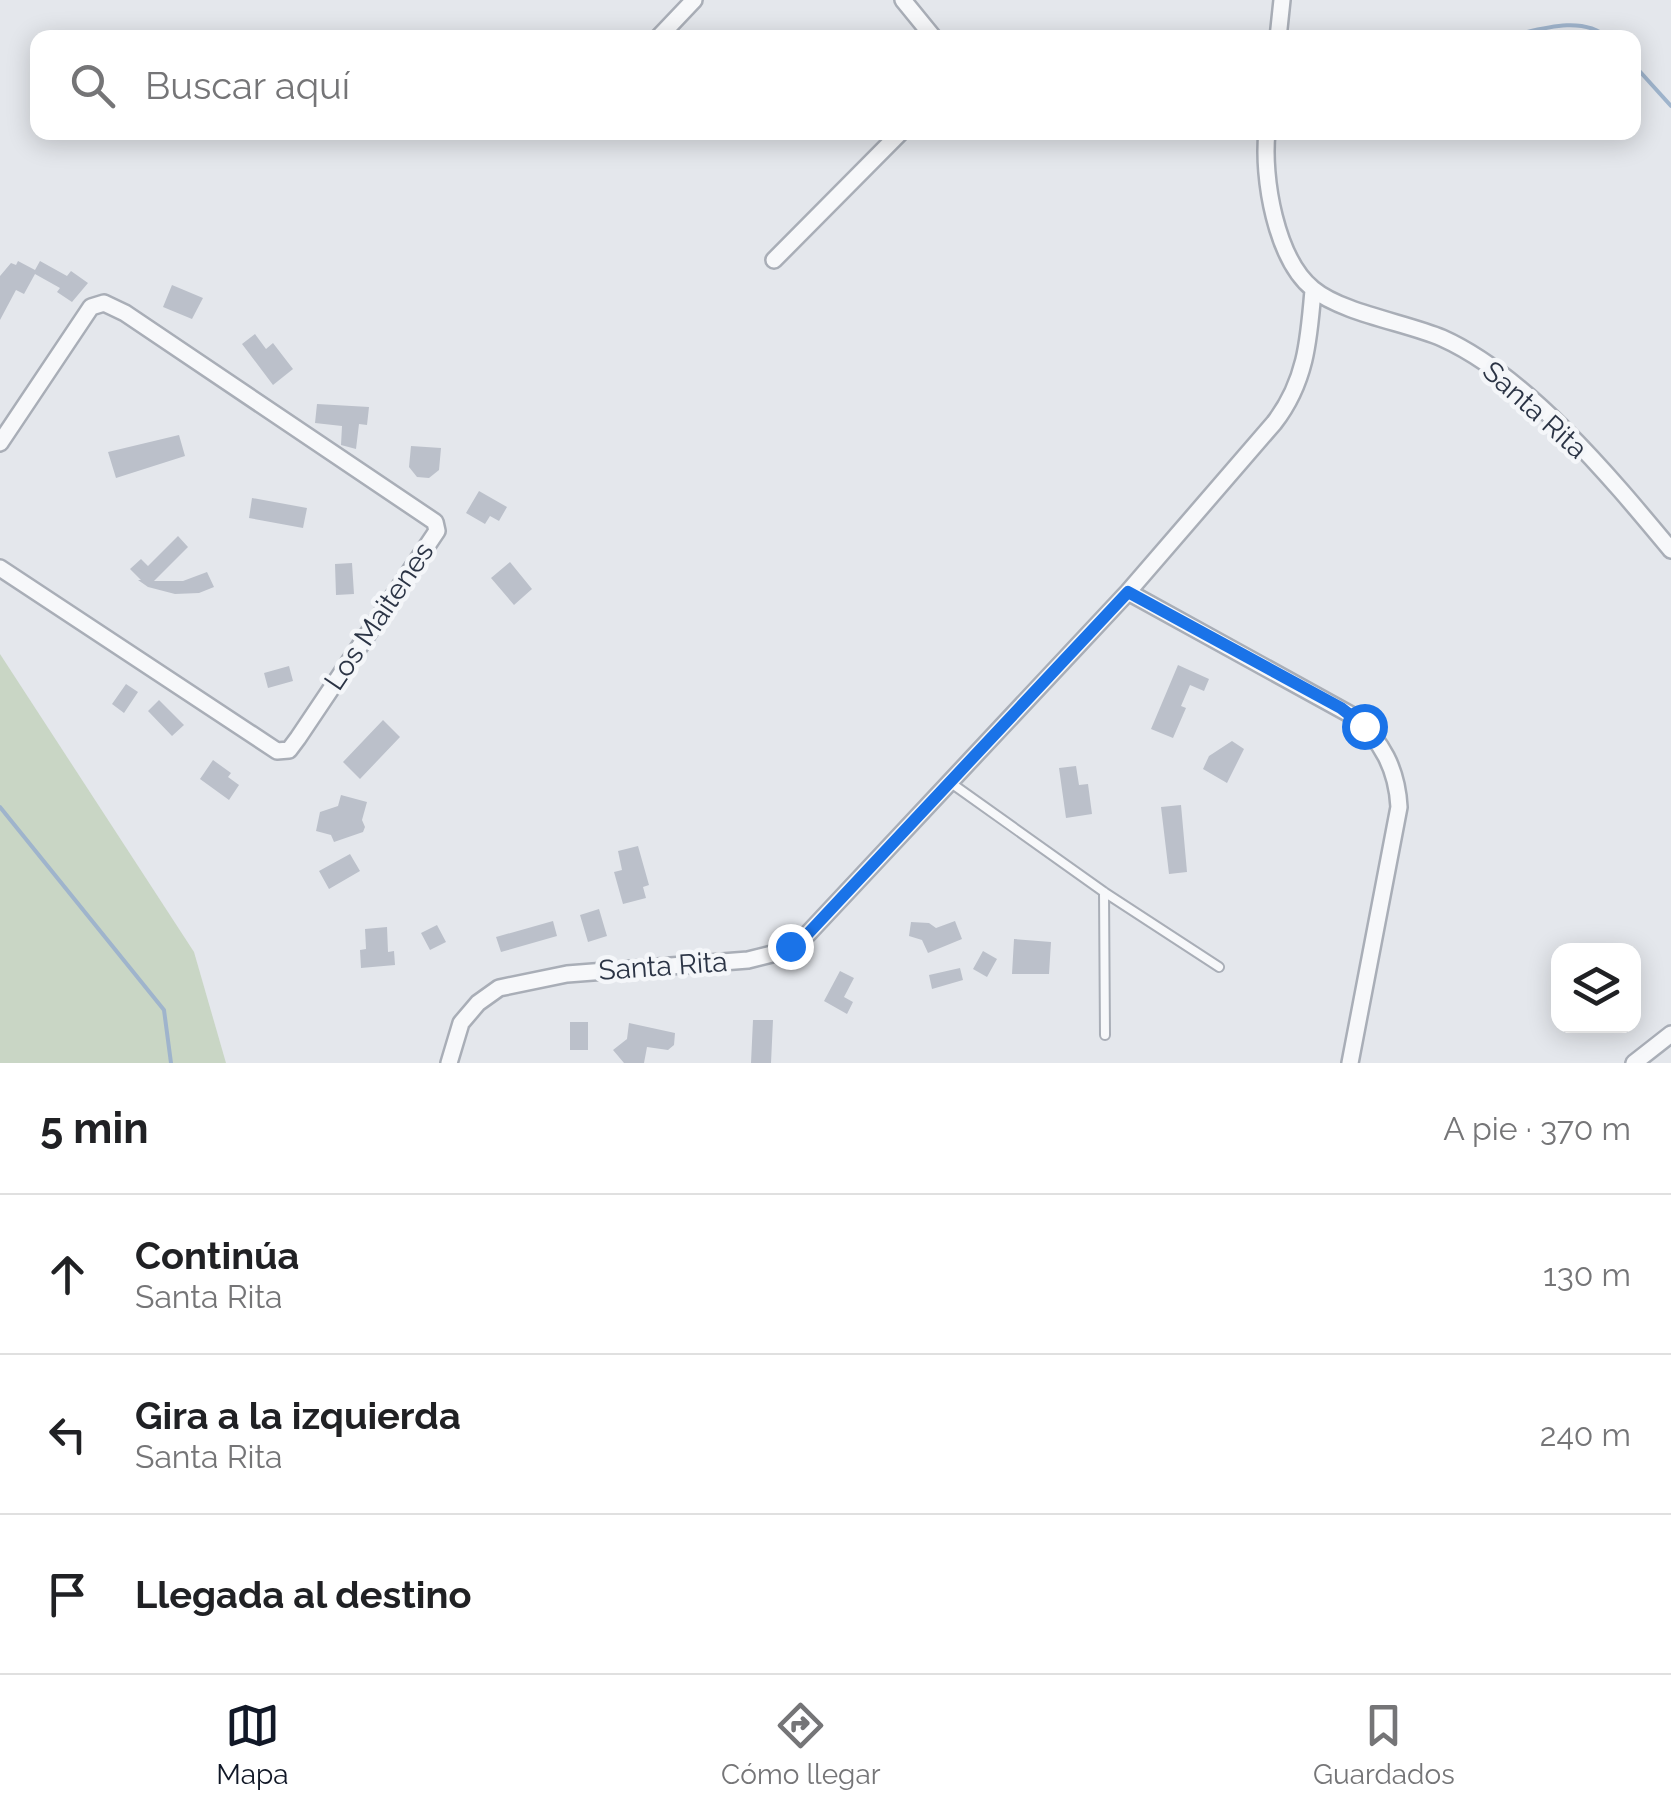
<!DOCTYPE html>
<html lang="es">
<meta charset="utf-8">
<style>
:root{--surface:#fff;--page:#f6f6f6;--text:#202124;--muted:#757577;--line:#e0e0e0;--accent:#111827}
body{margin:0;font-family:Raleway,sans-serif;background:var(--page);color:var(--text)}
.controls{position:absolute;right:30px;bottom:30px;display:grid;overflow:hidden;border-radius:20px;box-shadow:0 5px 25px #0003}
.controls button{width:90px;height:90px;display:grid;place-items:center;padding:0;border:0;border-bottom:2px solid var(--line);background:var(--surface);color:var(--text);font:50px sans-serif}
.stop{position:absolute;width:30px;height:30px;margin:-22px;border:8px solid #1a73e8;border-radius:50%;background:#fff}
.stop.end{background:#1a73e8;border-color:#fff;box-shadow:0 2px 10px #0008}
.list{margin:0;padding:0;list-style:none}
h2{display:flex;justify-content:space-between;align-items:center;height:130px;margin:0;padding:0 40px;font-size:42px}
h2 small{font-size:32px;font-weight:400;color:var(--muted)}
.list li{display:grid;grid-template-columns:65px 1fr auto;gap:30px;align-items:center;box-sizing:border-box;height:160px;padding:0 40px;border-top:2px solid var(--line)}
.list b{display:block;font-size:38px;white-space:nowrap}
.list p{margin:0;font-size:32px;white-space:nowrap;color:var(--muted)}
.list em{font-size:32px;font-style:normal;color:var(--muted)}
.icon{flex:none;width:55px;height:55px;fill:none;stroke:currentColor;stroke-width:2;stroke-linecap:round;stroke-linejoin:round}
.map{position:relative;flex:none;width:1671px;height:1063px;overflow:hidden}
.search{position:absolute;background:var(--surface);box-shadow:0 5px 25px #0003;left:30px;right:30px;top:30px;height:110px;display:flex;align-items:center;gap:25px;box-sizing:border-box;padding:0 35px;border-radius:20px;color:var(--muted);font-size:38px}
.sheet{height:610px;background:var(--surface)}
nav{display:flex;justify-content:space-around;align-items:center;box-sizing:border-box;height:140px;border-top:2px solid var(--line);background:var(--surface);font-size:28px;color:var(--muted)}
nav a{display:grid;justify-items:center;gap:5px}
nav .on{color:var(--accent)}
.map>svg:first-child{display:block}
</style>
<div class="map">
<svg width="1671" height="1063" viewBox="0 0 1671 1063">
<rect width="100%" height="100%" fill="#e4e7ec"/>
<!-- green -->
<path fill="#c9d6c5" d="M0,654L194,952L226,1063H0Z"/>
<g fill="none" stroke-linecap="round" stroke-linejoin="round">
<!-- stream -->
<path stroke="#9fb4cc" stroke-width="4" d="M1502,38C1535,31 1581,13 1608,38
M1634,65L1671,106
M0,807L164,1010L171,1063"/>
</g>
<!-- building -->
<path fill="#bbc0ca" d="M18,261L35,270L40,261L67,276L71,271L88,283L72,302L57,292L60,288L35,274L24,294L16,290L0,320V276L11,263L16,265Z
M172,285L203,298L192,319L163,307Z
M255,334L266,349L273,343L293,369L273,385L242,344Z
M317,404L369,407L367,425L359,424L356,449L341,445L342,426L315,423Z
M179,435L185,456L116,478L108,452Z
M411,446L441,448L439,470L429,478L417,477L409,467Z
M479,491L507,507L499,521L490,516L485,524L466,513Z
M252,498L307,508L303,528L249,518Z
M178,536L188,547L154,581H183L207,572L214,587L199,593L175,594L148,587L138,580H141L130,569L141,559L148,566Z
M510,562L532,589L514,605L491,578Z
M352,563L354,594L336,595L335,564Z
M1178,665L1209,679L1204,691L1190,685L1181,706L1186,708L1173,738L1151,729Z
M289,666L293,681L268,688L264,673Z
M126,684L138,692L124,713L112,704Z
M159,700L184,725L172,736L148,711Z
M383,720L400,737L360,779L343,762Z
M1232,741L1244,749L1227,783L1203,769L1209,756Z
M213,760L231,773L228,777L239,785L229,800L200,779Z
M1076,766L1079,785L1088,784L1092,814L1066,818L1059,768Z
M341,795L367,802L362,820L365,827L363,832L334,842L331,835L316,831L320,812L338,806Z
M1181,805L1187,872L1169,874L1161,807Z
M638,846L649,885L643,887L646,898L623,904L614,872L622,870L618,851Z
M350,854L360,871L329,889L319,871Z
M599,909L607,936L588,942L580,915Z
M553,921L557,936L501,952L496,937Z
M955,921L962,939L928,953L922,940L909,936L911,922L929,923L936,928Z
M437,925L446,942L430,950L421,933Z
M387,927L388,952L394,951L395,965L361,968L360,950L366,949L365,929Z
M1014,939L1051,942L1049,974H1012Z
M983,951L997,959L987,977L973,969Z
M960,968L963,980L932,989L929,975Z
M840,971L854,978L844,997L853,1002L847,1014L824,1001Z
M753,1020H773L771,1063H751Z
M570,1022H588V1050H570Z
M629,1023L675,1033L674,1045L668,1050L647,1047L644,1063H624L613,1050L627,1039Z"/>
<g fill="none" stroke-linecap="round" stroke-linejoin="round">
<defs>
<path id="lane" d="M951,783L1104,892L1219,967
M1104,892L1105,1035"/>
<path id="street" d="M903,0L934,38
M658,38L694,0
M1278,38L1282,0
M1267,132C1262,178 1276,259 1313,289C1342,313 1407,323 1442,338C1527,376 1612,479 1671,550
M774,260L901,132
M0,443L91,307L104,303L125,313L435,522L437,531L298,738L289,750L277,751L0,568
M1128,592L1353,716C1382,741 1397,769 1399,807L1350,1063
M449,1063L461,1023L478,1003L499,988L567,974L748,960L776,953L803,939L1128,592L1274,423C1306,382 1309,339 1313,290
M1634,1063L1671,1034"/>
</defs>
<!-- lane casing -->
<use href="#lane" stroke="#a9aeb7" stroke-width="12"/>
<!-- street casing -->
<use href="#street" stroke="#a9aeb7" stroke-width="20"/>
<!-- lane -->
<use href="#lane" stroke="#f7f8fa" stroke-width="8"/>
<!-- street -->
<use href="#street" stroke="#f7f8fa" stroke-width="15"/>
</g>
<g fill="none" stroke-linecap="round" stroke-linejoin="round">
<!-- route -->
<path stroke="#1a73e8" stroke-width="12" d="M790,946L803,939L1128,592L1341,708L1364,726"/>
</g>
<g text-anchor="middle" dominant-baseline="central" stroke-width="9" stroke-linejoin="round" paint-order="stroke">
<!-- street labels -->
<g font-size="28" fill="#2b3445" stroke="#f4f6f9">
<text transform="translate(1535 410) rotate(42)">Santa Rita</text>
<text transform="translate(379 616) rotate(-56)">Los Maitenes</text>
<text transform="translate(663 966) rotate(-4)">Santa Rita</text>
</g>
</g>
</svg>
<div class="controls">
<button><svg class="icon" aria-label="layers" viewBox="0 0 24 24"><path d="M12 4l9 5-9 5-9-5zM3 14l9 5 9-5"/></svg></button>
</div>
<div class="stop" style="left:1364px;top:726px"></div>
<div class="stop end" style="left:790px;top:946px"></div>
<div class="search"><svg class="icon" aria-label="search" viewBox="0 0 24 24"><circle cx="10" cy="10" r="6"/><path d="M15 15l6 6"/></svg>Buscar aquí</div>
</div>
<section class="sheet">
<h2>5 min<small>A pie · 370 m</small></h2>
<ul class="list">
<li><svg class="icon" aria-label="ahead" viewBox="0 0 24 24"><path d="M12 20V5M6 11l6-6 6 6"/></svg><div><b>Continúa</b><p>Santa Rita</p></div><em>130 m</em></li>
<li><svg class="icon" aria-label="left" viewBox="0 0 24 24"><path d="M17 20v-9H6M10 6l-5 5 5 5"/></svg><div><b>Gira a la izquierda</b><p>Santa Rita</p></div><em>240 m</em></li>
<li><svg class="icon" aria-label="arrive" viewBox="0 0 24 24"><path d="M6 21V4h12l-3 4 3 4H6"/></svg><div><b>Llegada al destino</b></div></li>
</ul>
</section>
<nav>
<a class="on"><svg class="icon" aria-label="map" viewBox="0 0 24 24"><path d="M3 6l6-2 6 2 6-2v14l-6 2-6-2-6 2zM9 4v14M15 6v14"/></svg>Mapa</a>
<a><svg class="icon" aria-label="directions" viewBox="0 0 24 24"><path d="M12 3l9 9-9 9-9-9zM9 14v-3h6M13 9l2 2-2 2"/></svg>Cómo llegar</a>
<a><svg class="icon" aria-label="saved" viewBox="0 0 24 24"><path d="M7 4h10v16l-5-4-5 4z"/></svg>Guardados</a>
</nav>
